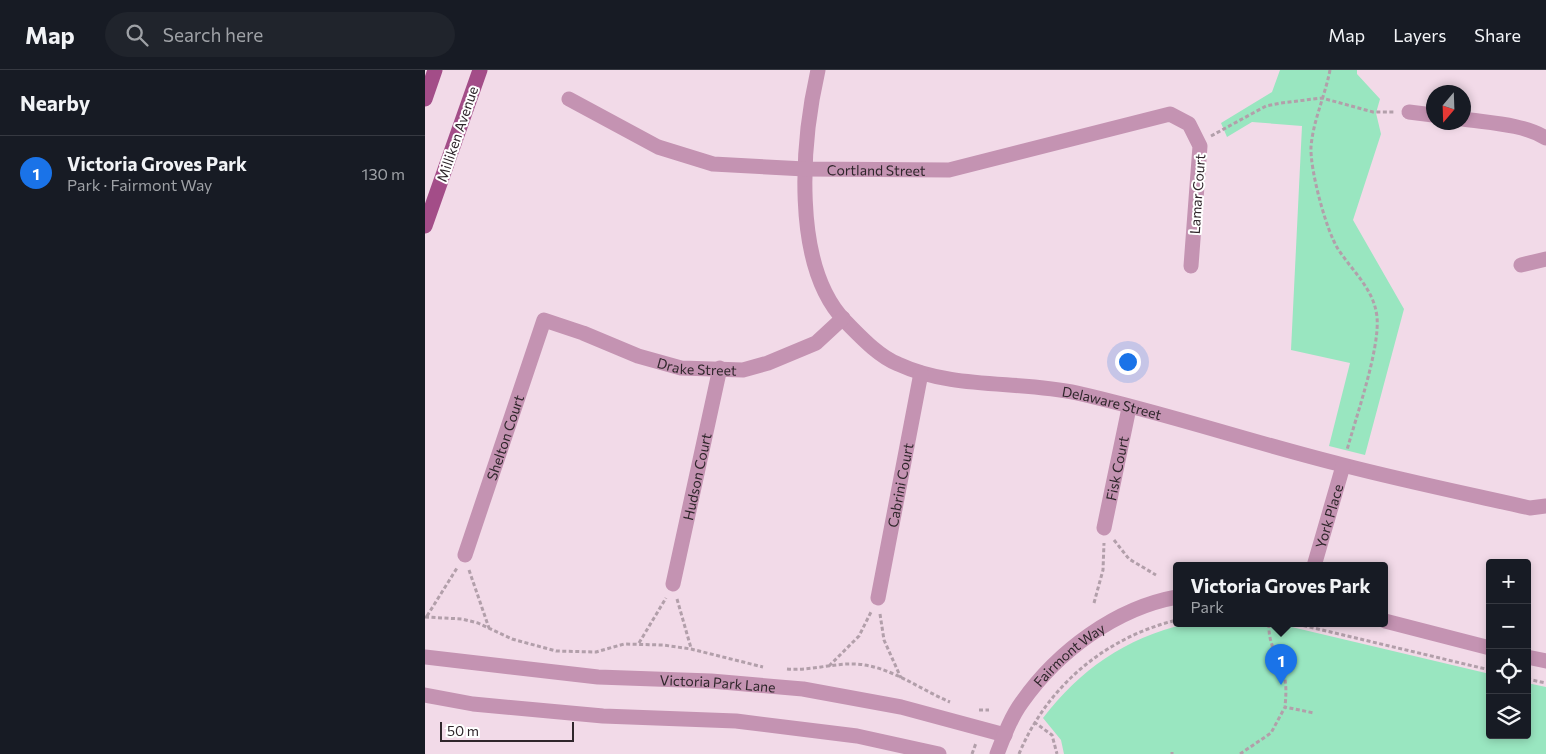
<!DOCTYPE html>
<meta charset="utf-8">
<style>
:root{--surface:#171b24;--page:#20242c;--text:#f1f3f6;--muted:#9ea1a6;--line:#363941;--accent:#1a73e8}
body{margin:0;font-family:Commissioner,sans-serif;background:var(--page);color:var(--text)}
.controls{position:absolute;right:15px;bottom:15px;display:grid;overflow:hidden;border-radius:5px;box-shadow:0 2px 8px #0003}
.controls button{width:45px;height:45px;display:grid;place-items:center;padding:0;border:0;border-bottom:1px solid var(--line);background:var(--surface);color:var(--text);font:25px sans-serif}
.compass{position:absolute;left:1001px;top:15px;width:45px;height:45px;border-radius:50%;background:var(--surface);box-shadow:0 2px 8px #0003;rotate:199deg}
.scale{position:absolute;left:15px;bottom:12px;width:134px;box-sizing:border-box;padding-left:5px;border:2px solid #2f262b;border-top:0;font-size:14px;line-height:18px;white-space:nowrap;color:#2f262b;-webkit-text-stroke:4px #fff;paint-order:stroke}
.you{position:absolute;left:702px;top:291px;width:18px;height:18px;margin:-12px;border:4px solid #fff;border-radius:50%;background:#1a73e8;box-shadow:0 0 0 8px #1a73e833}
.badge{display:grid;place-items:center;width:32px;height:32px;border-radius:50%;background:var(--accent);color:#fff;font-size:16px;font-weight:700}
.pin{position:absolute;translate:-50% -41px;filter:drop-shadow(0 1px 2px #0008)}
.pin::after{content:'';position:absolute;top:26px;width:18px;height:15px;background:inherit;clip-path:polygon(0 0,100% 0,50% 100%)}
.popup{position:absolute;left:748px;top:492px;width:215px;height:65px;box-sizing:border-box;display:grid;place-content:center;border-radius:5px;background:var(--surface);filter:drop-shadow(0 1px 4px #0005);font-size:16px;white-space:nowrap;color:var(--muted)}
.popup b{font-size:19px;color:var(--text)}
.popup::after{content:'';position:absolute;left:50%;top:100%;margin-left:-10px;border:10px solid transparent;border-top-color:var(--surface)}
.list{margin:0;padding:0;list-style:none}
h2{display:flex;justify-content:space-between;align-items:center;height:65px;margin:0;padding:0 20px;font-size:21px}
h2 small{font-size:16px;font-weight:400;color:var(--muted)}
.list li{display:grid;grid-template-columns:32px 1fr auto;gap:15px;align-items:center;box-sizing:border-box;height:75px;padding:0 20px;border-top:1px solid var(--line)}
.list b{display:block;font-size:19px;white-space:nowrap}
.list p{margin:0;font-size:16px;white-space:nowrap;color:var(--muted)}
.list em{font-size:16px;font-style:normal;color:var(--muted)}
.icon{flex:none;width:28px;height:28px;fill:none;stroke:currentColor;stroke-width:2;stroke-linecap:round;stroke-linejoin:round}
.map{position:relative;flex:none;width:1121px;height:684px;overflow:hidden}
header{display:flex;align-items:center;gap:30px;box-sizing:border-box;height:70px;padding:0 25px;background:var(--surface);border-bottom:1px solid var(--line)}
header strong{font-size:24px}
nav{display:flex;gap:28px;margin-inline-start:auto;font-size:18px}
.search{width:350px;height:45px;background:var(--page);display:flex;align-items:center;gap:12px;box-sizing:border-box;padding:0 18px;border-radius:28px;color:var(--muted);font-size:19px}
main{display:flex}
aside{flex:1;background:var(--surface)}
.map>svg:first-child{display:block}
</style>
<header>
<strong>Map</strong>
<div class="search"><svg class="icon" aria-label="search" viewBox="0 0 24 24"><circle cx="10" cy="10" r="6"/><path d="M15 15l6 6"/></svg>Search here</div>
<nav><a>Map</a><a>Layers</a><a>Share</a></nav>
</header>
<main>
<aside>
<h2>Nearby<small></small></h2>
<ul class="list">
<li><span class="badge">1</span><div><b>Victoria Groves Park</b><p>Park · Fairmont Way</p></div><em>130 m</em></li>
</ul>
</aside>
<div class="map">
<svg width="1121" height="684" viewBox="0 0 1121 684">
<rect width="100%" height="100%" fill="#f2dae8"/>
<!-- green -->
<path fill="#99e6c0" d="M855,0H932V4L955,29L951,43L956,64L928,150L979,239L940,385L904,376L925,293L866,280L877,56L827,52L802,67L796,53L847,22Z
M761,554H854L1065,604V665H1102V613L1121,617V684H639L636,670L618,648C655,600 700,568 761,554Z"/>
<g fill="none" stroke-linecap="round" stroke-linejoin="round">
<!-- path -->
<path stroke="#b29faa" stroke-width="3" stroke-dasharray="4 2.5" stroke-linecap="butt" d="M905,0C900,26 888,51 886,77C885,100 901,160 913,179C928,202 949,219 952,247C955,279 931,347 922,380
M786,66L841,36L856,33L897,28L948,42H969
M689,470L704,489L731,505
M44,500L64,558
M252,529L266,578
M669,533L678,500L679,473
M455,544L459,570L476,608
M2,546L32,498
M0,547L37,549L53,553L87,569L131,581L171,582L199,574L238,575L266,579L338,597
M844,554C843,573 852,585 858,602C862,613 861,625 860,637
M872,554L1065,600
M214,573L241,528
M404,596L434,566L446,542
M362,599C385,601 408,593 431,594C465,596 494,619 525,632
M1102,609L1121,613
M554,640H564
M609,652L627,665L632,684
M747,682V684
M547,684L551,673
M594,684C622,616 681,567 752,550
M815,684L846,663L860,637L889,643"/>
<!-- minor -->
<g stroke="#c493b2" stroke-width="15">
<path id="s1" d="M393,0C377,70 366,195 420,251C435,266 453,286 473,294C529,320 592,310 652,323C741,343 829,373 918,395C980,411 1043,424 1105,438L1121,436"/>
<path id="s2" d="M144,29L233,77L288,94L380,99L524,100L745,44L764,54L775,76L766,196"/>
<path d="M984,42L1008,45"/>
<path d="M1038,49C1065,53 1098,54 1121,68"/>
<path d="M1096,195L1121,189"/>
<path id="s3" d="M679,458L704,338"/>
<path id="s4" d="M40,485L119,250L158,263L213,286L256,298L318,300L343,293L391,273L418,248"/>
<path id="s5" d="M889,496L918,396"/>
<path id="s6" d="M248,514L295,298"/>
<path id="s7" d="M453,528L496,303"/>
<path d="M960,551L1065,578"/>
<path id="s8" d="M0,587L173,607L286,611L378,619L476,637L580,665"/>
<path d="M1102,587L1121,591"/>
<path d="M0,625L48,634L178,646L311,651L432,666L514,684"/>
<path id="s9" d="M572,684C579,666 586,647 597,632C633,581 691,538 752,527"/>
</g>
<!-- major -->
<path stroke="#a34d88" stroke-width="15" d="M0,29L10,0
M0,156L55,0"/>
</g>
<g text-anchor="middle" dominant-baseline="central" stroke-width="4" stroke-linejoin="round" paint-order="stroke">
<!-- street labels -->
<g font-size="14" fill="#2f262b" stroke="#fff">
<text transform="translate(32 64) rotate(-71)">Milliken Avenue</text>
<text stroke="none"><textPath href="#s2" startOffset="322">Cortland Street</textPath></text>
<text transform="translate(772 124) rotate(-86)">Lamar Court</text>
<text stroke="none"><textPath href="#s4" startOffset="409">Drake Street</textPath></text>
<text stroke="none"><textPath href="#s1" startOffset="548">Delaware Street</textPath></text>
<text stroke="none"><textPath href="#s4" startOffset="124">Shelton Court</textPath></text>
<text stroke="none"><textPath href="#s3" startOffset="61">Fisk Court</textPath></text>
<text stroke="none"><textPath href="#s6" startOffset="110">Hudson Court</textPath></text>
<text stroke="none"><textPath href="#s7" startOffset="115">Cabrini Court</textPath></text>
<text stroke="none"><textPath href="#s5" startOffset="52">York Place</textPath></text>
<text stroke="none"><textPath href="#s9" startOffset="125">Fairmont Way</textPath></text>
<text stroke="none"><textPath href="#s8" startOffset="294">Victoria Park Lane</textPath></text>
</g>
</g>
</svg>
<div class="controls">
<button>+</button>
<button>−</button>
<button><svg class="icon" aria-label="locate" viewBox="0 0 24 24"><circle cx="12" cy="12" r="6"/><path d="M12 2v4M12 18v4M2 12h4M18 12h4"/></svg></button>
<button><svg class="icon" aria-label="layers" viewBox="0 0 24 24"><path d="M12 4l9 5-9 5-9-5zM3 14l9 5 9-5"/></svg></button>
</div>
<svg class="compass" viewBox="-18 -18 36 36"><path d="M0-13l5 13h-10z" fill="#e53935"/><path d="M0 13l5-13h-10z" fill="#9ea1a6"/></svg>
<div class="scale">50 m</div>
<div class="you"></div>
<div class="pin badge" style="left:856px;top:615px">1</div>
<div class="popup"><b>Victoria Groves Park</b>Park</div>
</div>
</main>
